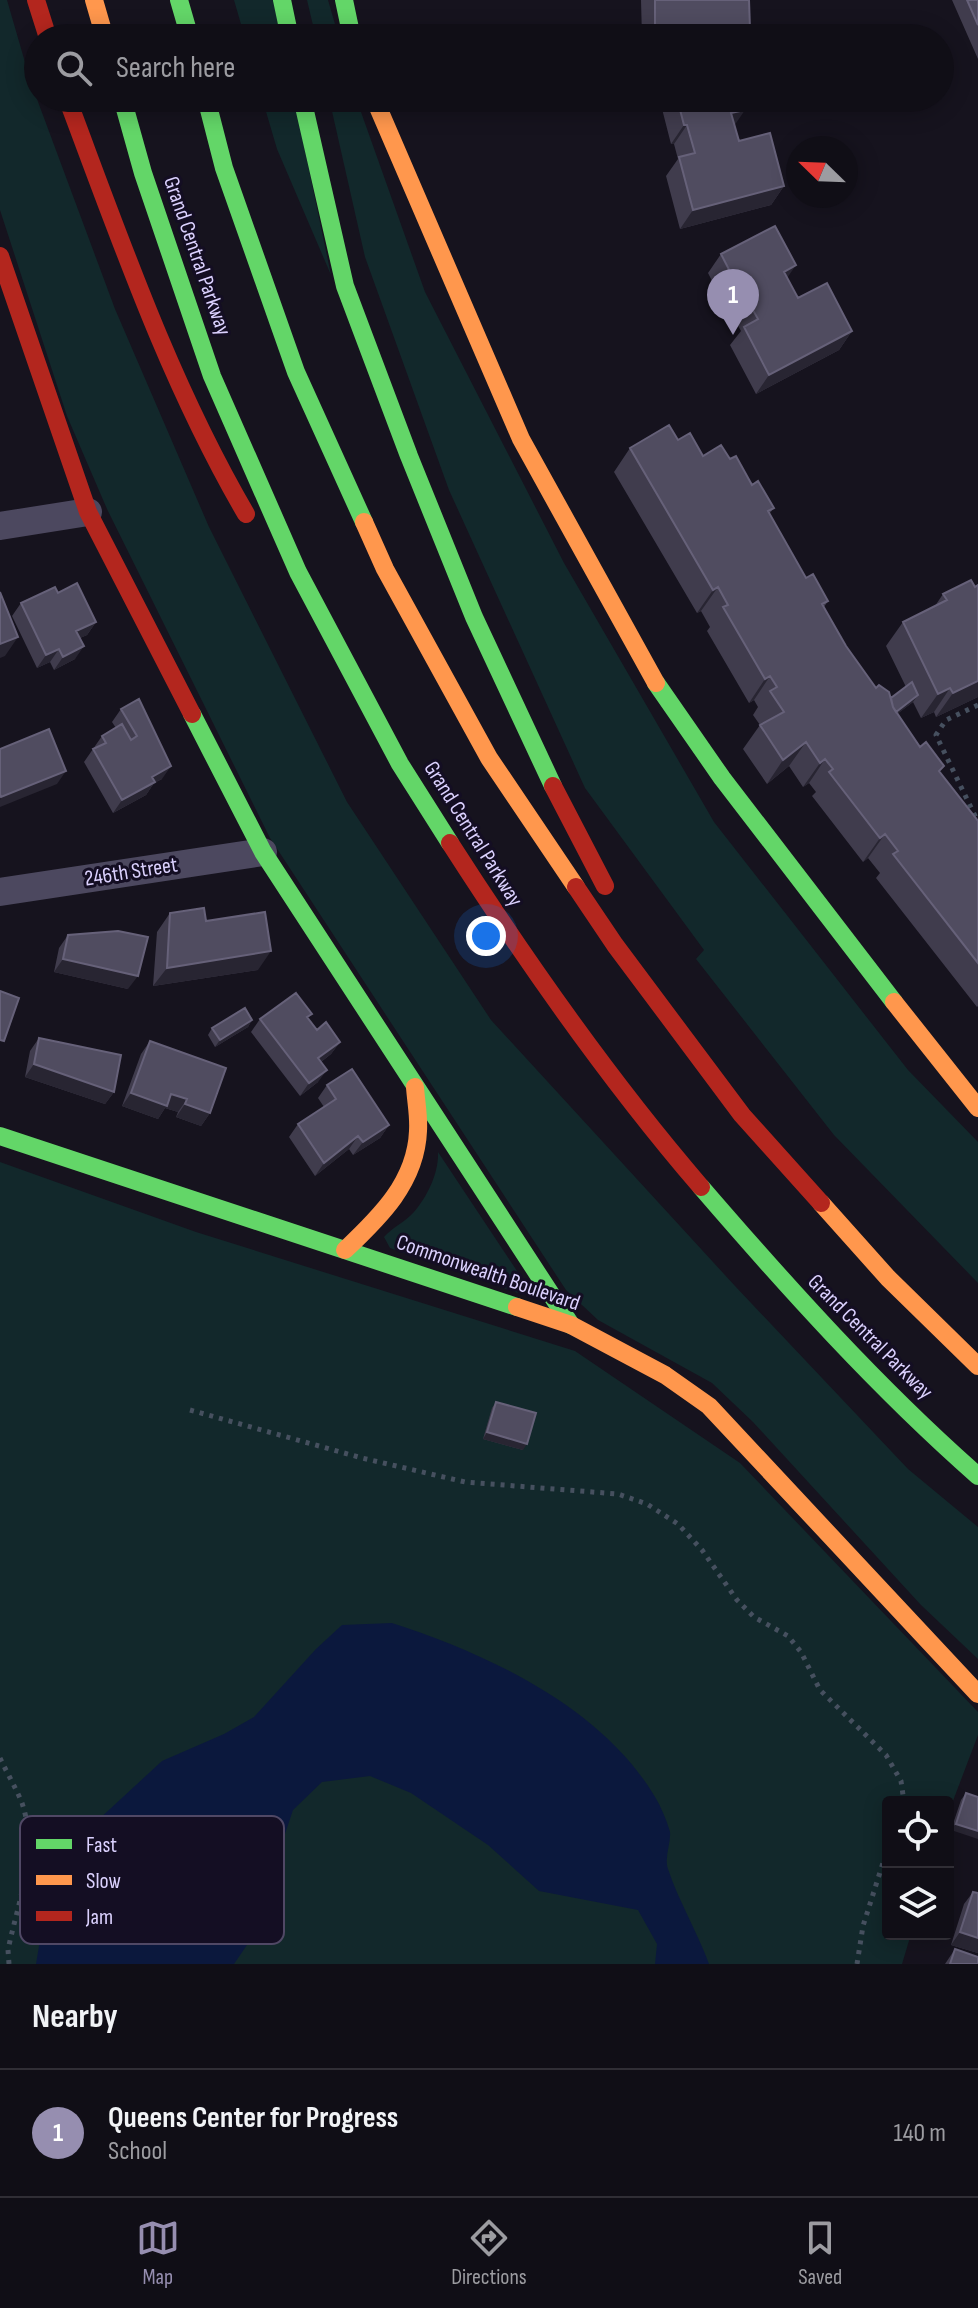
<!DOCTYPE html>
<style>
:root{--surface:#100e16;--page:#19171f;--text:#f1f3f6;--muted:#9c9ca1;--line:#302e35;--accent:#968eb0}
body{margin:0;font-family:"Sofia Sans Condensed",sans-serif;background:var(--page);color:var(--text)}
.controls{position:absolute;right:24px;bottom:24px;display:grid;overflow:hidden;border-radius:8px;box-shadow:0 4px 20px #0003}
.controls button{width:72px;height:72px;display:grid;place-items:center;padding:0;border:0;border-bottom:2px solid var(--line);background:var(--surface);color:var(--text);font:40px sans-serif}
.compass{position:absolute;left:786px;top:136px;width:72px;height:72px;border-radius:50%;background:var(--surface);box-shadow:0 4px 20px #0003;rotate:293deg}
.you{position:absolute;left:486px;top:936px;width:28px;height:28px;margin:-20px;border:6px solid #fff;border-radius:50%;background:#1a73e8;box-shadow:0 0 0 12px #1a73e833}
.badge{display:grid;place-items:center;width:52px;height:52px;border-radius:50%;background:var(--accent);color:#fff;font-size:26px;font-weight:700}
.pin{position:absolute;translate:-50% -66px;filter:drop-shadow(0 2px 4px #0008)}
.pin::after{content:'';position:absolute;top:42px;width:28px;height:24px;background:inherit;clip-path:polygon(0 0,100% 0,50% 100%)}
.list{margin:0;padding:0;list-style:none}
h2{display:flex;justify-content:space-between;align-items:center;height:104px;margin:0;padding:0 32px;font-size:34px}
h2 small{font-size:26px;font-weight:400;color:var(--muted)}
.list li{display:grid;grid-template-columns:52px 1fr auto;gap:24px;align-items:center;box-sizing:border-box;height:128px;padding:0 32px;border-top:2px solid var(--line)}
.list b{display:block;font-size:30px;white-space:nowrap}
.list p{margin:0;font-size:26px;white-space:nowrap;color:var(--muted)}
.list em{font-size:26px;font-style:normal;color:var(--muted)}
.icon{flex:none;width:44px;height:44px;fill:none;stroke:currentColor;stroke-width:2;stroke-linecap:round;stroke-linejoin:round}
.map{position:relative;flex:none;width:978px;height:1964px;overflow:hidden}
.search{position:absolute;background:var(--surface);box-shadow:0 4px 20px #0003;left:24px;right:24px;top:24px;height:88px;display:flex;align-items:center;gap:20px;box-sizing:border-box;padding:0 28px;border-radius:44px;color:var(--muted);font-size:30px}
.sheet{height:232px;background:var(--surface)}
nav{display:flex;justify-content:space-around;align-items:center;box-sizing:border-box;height:112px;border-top:2px solid var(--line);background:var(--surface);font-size:22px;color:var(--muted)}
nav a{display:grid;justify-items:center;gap:4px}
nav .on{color:var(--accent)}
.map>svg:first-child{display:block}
</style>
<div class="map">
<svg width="978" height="1964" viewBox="0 0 978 1964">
<rect width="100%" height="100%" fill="#16131e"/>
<!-- green -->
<path fill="#12282b" d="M0,0H7L31,83L115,309L209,527L347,802L491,1020L735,1286L908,1469L978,1527V1659L921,1605L753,1422L712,1383L598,1320L566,1290L270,838L107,509L67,416L0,210Z
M234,0H273L281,38H245Z
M307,0H328L339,38H316Z
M262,98H294L331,275L277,149Z
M329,98H356L425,292L564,563L714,822L908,1070L978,1142V1283L834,1135L696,959L704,950L585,788L449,490L365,257Z
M438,1152L521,1277L522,1286L518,1293L390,1248L384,1237C393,1227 405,1222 414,1212C427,1197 439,1173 438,1152Z
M0,1162L196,1232L575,1351L740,1463L978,1712V1735L948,1814V1802H888V1934H911L902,1964H0Z"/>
<!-- water -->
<path fill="#0b183d" d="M392,1623C489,1654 608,1710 659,1804C663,1812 668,1824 670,1832C671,1844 664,1857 668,1869C679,1902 697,1931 709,1964H655L657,1944L638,1910L539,1891L488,1845L411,1793L370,1776L322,1782L293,1810L249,1942L234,1964H36L40,1940L56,1894L97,1821L162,1761L224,1734L254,1717L316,1649L342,1625Z"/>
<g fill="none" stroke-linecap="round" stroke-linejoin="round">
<!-- path -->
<path stroke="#46505f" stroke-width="5" stroke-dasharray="4 6" stroke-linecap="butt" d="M978,705L946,720L936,735L978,822
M190,1410L362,1458L465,1482L618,1494L647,1504L678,1524L702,1550L737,1600L754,1617L788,1636L801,1652L820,1690L886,1755L901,1781L904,1802
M0,1758C7,1773 16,1788 22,1803C39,1853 18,1901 8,1950L9,1964
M857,1964L863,1926L888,1847"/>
<!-- street -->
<path stroke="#4c485f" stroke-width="28" d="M0,526L88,512
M0,892L263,852"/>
<!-- fast -->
<path stroke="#63d668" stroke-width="18" d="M179,0L190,38
M282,0L290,38
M344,0L352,38
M122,98L143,173L212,376L298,572L400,764L450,843
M206,98L224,168L296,372L364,522
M302,98L345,286L409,456L474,617L553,786
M656,683L722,778L894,1002
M192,714L263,852L571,1325
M0,1136L517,1307
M701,1187C788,1288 878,1388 978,1476"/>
<!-- slow -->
<path stroke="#ff974d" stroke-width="18" d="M94,0L105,38
M374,98L521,439L656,683
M364,522L385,569L489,758L576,887
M894,1002L978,1108
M821,1203L888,1278L978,1366
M345,1250C380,1217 416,1182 418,1131C419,1116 416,1102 415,1087
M517,1307L571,1325L665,1375L709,1406L978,1694"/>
<!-- jam -->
<path stroke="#b3261e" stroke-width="18" d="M36,0L48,38
M67,98C120,239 170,384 246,514
M0,256L88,512L192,714
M553,786L605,886
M450,843C527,963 608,1079 701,1187
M576,887L615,945L742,1115L821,1203"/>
</g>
<!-- wall -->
<path fill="#403c4d" d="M641,0H749L743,38H642Z
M952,0H978V59Z
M662,98H742L734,125L739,141L784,186L771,205L680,229L666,176L678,159L674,144H671L660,101Z
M721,254L787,278L798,298L852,331L839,350L756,394L730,345L741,331L731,313L729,314L708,273Z
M678,440L703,456L730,459L774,508L769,514L806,578L828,601L824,607L846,646L876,688L891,698L906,687L886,646L903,622L935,606L943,594L978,585V697L936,717L934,712L921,718L913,702L897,714L920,747L978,821V1006L977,1007L876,878L880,873L868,858L863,862L812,796L816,792L809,783L803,787L789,766L767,784L743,749L760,725L753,715L758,707L754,700L749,703L707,631L710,627L701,611L697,613L614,472L630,448Z
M58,593L96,622L87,635L80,638L75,659L54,670L50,662L37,668L12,616L21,603Z
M121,709L162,779L154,783L146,795L113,813L84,762L102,736L116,728L112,722Z
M170,913L206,921L258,970L153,986L157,932Z
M68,935L128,989L54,972L59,948Z
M312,1014L308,1018L317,1030L340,1042L331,1054L321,1062L318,1082L300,1096L251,1032L260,1019Z
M252,1020L248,1027L215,1047L208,1035L212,1028Z
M39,1038L114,1092L105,1104L25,1077L30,1051Z
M150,1041L210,1113L201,1126L176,1117L178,1112L165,1108L158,1119L122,1106L141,1054Z
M327,1085L389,1125L380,1138L353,1155L349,1149L315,1176L289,1137L298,1124L324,1107L318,1098Z
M496,1402L523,1450L483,1439L492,1408Z
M966,1793L978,1797L951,1830L961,1800Z
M973,1892L978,1893V1953L951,1945L964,1904Z
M955,1949L978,1964H945Z"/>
<!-- shaded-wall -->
<path fill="#282532" d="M750,29L743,38H651L655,31Z
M745,110L732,129L731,113Z
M684,125H687L674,144H671Z
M784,186L771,205L680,229L693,210Z
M796,265L783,284L784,272Z
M744,294L731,313L729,314L742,295Z
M852,331L839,350L756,394L769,375Z
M718,587L701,611L697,613L713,590Z
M96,622L87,635L67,644L76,631Z
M18,637L5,656L0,658V644Z
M84,646L75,659L54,670L63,657Z
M59,649L50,662L37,668L46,655Z
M770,676L754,700L749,703L765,679Z
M978,681V697L936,717L953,693Z
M950,688L934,712L921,718L938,694Z
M918,695L913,702L876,730L881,724Z
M806,742L789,766L767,784L783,760Z
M825,759L809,783L803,787L820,763Z
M171,766L162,779L154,783L146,795L113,813L122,800L152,777Z
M66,771L57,784L0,807V800L1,797Z
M885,834L868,858L863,862L880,838Z
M271,951L258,970L153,986L167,968Z
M63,959L138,976L128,989L54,972Z
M252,1020L248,1027L215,1047L220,1040Z
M340,1042L331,1054L309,1071L318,1058Z
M34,1064L114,1092L105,1104L25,1077Z
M327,1070L318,1082L300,1096L309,1083Z
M131,1093L171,1094L187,1099L178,1112L165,1108L158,1119L122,1106Z
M185,1104L210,1113L201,1126L176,1117Z
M389,1125L380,1138L353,1155L363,1142Z
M358,1136L349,1149L315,1176L324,1163Z
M487,1432L527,1444L523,1450L483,1439Z
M956,1824L978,1831V1839L951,1830Z
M960,1932L978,1938V1953L951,1945Z"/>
<!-- building -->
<path fill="#504c60" stroke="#666179" stroke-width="2" d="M655,0H749L750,29L655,31Z
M967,0H978V25Z
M677,98H742L745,110L731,113L739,141L770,133L784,186L693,210L679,157L695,153L687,125H684Z
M775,226L796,265L784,272L798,298L827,283L852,331L769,375L744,327L758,319L744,294L742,295L721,254Z
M669,425L678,440L690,433L703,456L721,445L730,459L736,456L752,485L758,481L774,508L768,511L806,578L813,574L828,601L822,604L846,646L876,688L879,685L889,692L893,707L920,747L926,742L944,766L939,771L978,821V963L893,854L898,851L885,834L880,838L829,772L833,769L825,759L820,763L806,742L783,760L760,725L784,712L770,691L777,687L770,676L765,679L723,607L728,605L718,587L713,590L630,448Z
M971,580L975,587L978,585V681L953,693L950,688L938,694L903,622L947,600L943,594Z
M77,583L96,622L76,631L84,646L63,657L59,649L46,655L21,603L55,587L58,593Z
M0,592L18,637L0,644Z
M912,682L918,695L896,712L893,707L891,698Z
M139,699L171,766L152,777L155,782L122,800L93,749L106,743L102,736L122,724L131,740L137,736L121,709Z
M49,729L66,771L1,797L0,794V749Z
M204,908L206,921L265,912L271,951L167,968L170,913Z
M118,931L148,937L138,976L63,959L68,935Z
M0,991L19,998L4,1041L0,1040Z
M296,993L312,1014L307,1017L317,1030L326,1022L340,1042L318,1058L327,1070L309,1083L260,1019Z
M245,1008L252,1020L220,1040L212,1028Z
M39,1038L121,1055L114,1092L34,1064Z
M150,1041L226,1068L210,1113L185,1104L187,1099L171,1094L167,1106L131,1093Z
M352,1069L389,1125L363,1142L358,1136L324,1163L298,1124L336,1099L327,1085Z
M496,1402L536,1413L527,1444L487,1432Z
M966,1793L978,1797V1831L956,1824Z
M973,1892L978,1893V1938L960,1932Z
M955,1949L978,1957V1964H950Z"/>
<g text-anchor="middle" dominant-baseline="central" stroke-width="6" stroke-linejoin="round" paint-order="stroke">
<!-- street labels -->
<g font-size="22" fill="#dbd1fe" stroke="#140e23">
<text transform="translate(197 256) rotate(71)">Grand Central Parkway</text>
<text transform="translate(473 834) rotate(58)">Grand Central Parkway</text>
<text transform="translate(131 872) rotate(-9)">246th Street</text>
<text transform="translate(488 1273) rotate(19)">Commonwealth Boulevard</text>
<text transform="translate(870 1337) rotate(45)">Grand Central Parkway</text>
</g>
</g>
<!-- legend -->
<rect x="20" y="1816" width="264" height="128" rx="12" fill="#140e23" stroke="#504865" stroke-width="2"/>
<rect x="36" y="1839" width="36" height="10" fill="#63d668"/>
<rect x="36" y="1875" width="36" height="10" fill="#ff974d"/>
<rect x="36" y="1911" width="36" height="10" fill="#b3261e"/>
<g font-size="22" fill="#dbd1fe">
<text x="86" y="1852">Fast</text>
<text x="86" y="1888">Slow</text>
<text x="86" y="1924">Jam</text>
</g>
</svg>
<div class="controls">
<button><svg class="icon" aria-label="locate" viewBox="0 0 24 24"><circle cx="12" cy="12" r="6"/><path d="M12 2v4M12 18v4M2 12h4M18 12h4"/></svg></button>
<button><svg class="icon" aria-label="layers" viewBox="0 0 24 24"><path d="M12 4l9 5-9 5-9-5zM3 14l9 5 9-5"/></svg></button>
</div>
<svg class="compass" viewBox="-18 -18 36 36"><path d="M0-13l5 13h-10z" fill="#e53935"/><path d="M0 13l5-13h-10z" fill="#9c9ca1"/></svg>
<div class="you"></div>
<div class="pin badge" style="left:733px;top:335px">1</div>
<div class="search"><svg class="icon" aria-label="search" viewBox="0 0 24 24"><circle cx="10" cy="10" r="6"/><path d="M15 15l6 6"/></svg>Search here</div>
</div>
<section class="sheet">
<h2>Nearby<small></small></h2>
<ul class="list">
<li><span class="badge">1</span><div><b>Queens Center for Progress</b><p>School</p></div><em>140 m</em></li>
</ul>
</section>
<nav>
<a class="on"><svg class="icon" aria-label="map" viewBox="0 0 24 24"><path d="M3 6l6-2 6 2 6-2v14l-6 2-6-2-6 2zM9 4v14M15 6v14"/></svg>Map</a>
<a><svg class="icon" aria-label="directions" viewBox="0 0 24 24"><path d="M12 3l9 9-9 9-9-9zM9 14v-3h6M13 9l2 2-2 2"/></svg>Directions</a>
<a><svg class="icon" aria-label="saved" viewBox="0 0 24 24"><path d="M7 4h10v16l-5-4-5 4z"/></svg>Saved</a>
</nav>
